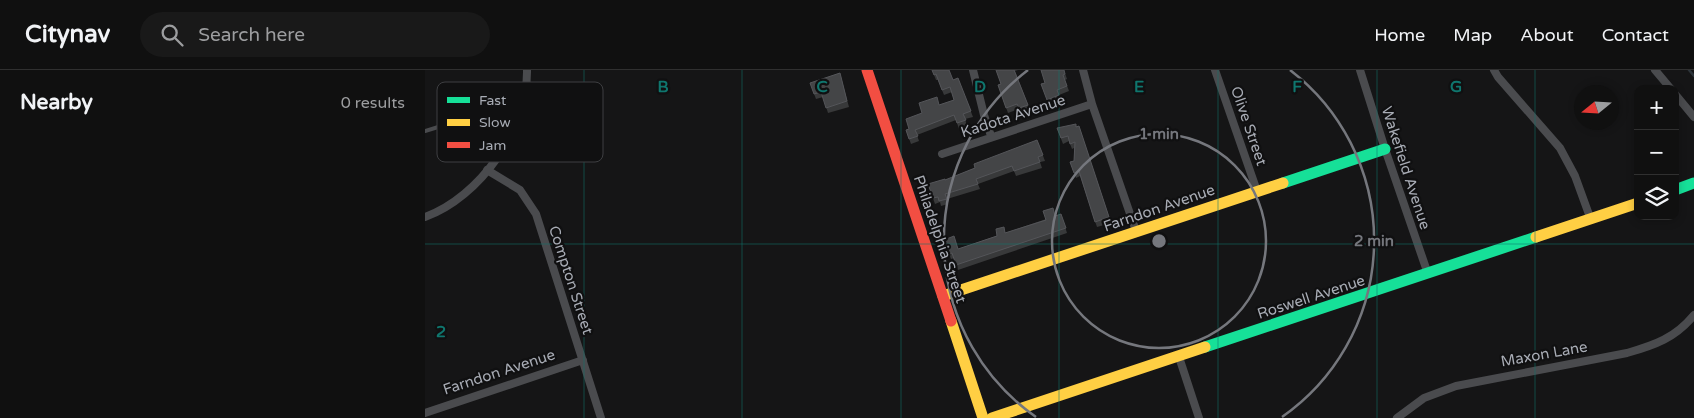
<!DOCTYPE html>
<meta charset="utf-8">
<style>
:root{--surface:#101010;--page:#191919;--text:#f1f3f6;--muted:#9c9d9f;--line:#303030}
body{margin:0;font-family:"Varela Round",sans-serif;background:var(--page);color:var(--text)}
.controls{position:absolute;right:15px;top:15px;display:grid;overflow:hidden;border-radius:10px;box-shadow:0 2px 8px #0003}
.controls button{width:45px;height:45px;display:grid;place-items:center;padding:0;border:0;border-bottom:1px solid var(--line);background:var(--surface);color:var(--text);font:25px sans-serif}
.compass{position:absolute;left:1149px;top:15px;width:45px;height:45px;border-radius:50%;background:var(--surface);box-shadow:0 2px 8px #0003;rotate:252deg}
.list{margin:0;padding:0;list-style:none}
h2{display:flex;justify-content:space-between;align-items:center;height:65px;margin:0;padding:0 20px;font-size:21px}
h2 small{font-size:16px;font-weight:400;color:var(--muted)}
.icon{flex:none;width:28px;height:28px;fill:none;stroke:currentColor;stroke-width:2;stroke-linecap:round;stroke-linejoin:round}
.map{position:relative;flex:none;width:1269px;height:348px;overflow:hidden}
header{display:flex;align-items:center;gap:30px;box-sizing:border-box;height:70px;padding:0 25px;background:var(--surface);border-bottom:1px solid var(--line)}
header strong{font-size:24px}
nav{display:flex;gap:28px;margin-inline-start:auto;font-size:18px}
.search{width:350px;height:45px;background:var(--page);display:flex;align-items:center;gap:12px;box-sizing:border-box;padding:0 18px;border-radius:28px;color:var(--muted);font-size:19px}
main{display:flex}
aside{flex:1;background:var(--surface)}
.map>svg:first-child{display:block}
</style>
<header>
<strong>Citynav</strong>
<div class="search"><svg class="icon" aria-label="search" viewBox="0 0 24 24"><circle cx="10" cy="10" r="6"/><path d="M15 15l6 6"/></svg>Search here</div>
<nav><a>Home</a><a>Map</a><a>About</a><a>Contact</a></nav>
</header>
<main>
<aside>
<h2>Nearby<small>0 results</small></h2>
<ul class="list">
</ul>
</aside>
<div class="map">
<svg width="1269" height="348" viewBox="0 0 1269 348">
<rect width="100%" height="100%" fill="#151516"/>
<g fill="none" stroke-linecap="round" stroke-linejoin="round">
<!-- stream -->
<path stroke="#2d343a" stroke-width="2.5" d="M1264,0L1269,6"/>
<!-- lane -->
<path stroke="#4a4b4e" stroke-width="4" d="M0,61L39,49L85,68"/>
<!-- street -->
<path stroke="#4a4b4e" stroke-width="8" d="M548,0L559,45L566,66
M658,0L667,34L711,161
M790,0L832,121
M935,0L960,79L1003,204
M1069,0L1073,7L1135,78L1150,106L1166,150
M1230,0L1246,19
M1250,24L1269,47
M517,84L667,34
M62,100L95,120L111,144L176,348
M0,147C55,127 103,59 102,0
M754,287L774,348
M0,343L158,290
M972,348L999,328L1031,316L1202,283C1230,275 1250,268 1269,245"/>
<!-- fast -->
<path stroke="#16e098" stroke-width="11" d="M858,113L960,79
M1250,120L1269,113
M780,277L1111,167"/>
<!-- slow -->
<path stroke="#ffcf43" stroke-width="11" d="M1111,167L1213,133
M518,226L858,113
M526,251L558,348
M567,348L780,277"/>
<!-- jam -->
<path stroke="#f24e42" stroke-width="11" d="M442,0L526,251"/>
</g>
<!-- wall -->
<path fill="#38393a" d="M507,0L528,10L533,8L548,47L540,49L542,56L534,59L531,50L492,65L494,71L486,74L481,60L484,59L497,43L514,35L529,30L527,22L519,25L513,10H511Z
M571,0H593L590,1L605,40L596,43L594,39L583,43L573,15L576,14Z
M639,0L642,9L640,10L644,21L634,25L636,30L624,35L616,14L620,13Z
M415,3L424,37L403,43L398,27L391,29L385,13Z
M654,56L686,153L672,157L655,106L651,108L645,92L649,91V78L647,79L644,71L638,74L632,58Z
M612,70L620,91L615,92L617,98L591,106L589,101L553,114L555,119L522,129L523,134L516,136L515,132L510,134L503,114L520,110L550,98Z
M636,144L642,163L533,200L529,188L526,189L519,170L533,179Z"/>
<!-- building -->
<path fill="#444547" stroke="#545559" d="M507,0H524L528,10L533,8L546,41L538,44L541,50L532,53L529,45L490,60L493,66L484,69L481,60L484,59L481,49L497,43L494,33L512,27L514,35L529,30L525,17L517,20L511,4L509,5Z
M571,0H589L603,35L594,38L592,34L581,38L573,15L576,14Z
M616,0H639L640,4L638,5L642,16L632,20L634,25L622,30L616,14L620,13Z
M415,3L422,31L401,38L396,22L389,24L385,13Z
M651,54V57L654,56L684,147L670,152L654,101L649,103L645,92L649,91L650,72L645,74L643,66L636,68L632,58Z
M612,70L618,85L613,87L615,92L589,101L587,96L551,109L553,114L520,124L522,129L514,131L513,127L508,128L503,114L520,109V110L550,98L549,94Z
M628,138L630,146L636,144L641,158L531,195L527,183L524,184L519,170L529,166L533,179L572,166L571,159L579,157L580,163L621,150L618,141Z"/>
<!-- grid -->
<path fill="none" stroke="#0f766e" stroke-width="1" stroke-opacity="0.55" d="M159,0V348M317,0V348M476,0V348M634,0V348M793,0V348M952,0V348M1110,0V348M0,174H1269"/>
<!-- distance rings -->
<g fill="none" stroke="#75777d" stroke-width="2.5">
<circle cx="734" cy="171" r="107"/>
<path d="M611 347A215 215 0 0 1 603 0M865 0A215 215 0 0 1 857 347"/>
</g>
<g text-anchor="middle" dominant-baseline="central" stroke-width="4.5" stroke-linejoin="round" paint-order="stroke">
<!-- street labels -->
<g font-size="15" fill="#a8acb5" stroke="#101011">
<text transform="translate(588 46) rotate(-18)">Kadota Avenue</text>
<text transform="translate(824 56) rotate(71)">Olive Street</text>
<text transform="translate(981 98) rotate(72)">Wakefield Avenue</text>
<text transform="translate(734 138) rotate(-19)">Farndon Avenue</text>
<text transform="translate(515 169) rotate(71)">Philadelphia Street</text>
<text transform="translate(146 210) rotate(72)">Compton Street</text>
<text transform="translate(886 227) rotate(-18)">Roswell Avenue</text>
<text transform="translate(1119 284) rotate(-10)">Maxon Lane</text>
<text transform="translate(74 302) rotate(-18)">Farndon Avenue</text>
</g>
</g>
<!-- legend -->
<rect x="12" y="12" width="166" height="80" rx="8" fill="#101011" stroke="#3e3f42" stroke-width="1"/>
<rect x="22" y="27" width="23" height="6" fill="#16e098"/>
<rect x="22" y="49" width="23" height="7" fill="#ffcf43"/>
<rect x="22" y="72" width="23" height="6" fill="#f24e42"/>
<g font-size="14" fill="#a8acb5">
<text x="54" y="35">Fast</text>
<text x="54" y="57">Slow</text>
<text x="54" y="80">Jam</text>
</g>
<g font-size="16" text-anchor="middle" font-weight="bold" fill="#0f766e" stroke="#101011" stroke-width="4.5" stroke-linejoin="round" paint-order="stroke">
<text x="238" y="22">B</text>
<text x="397" y="22">C</text>
<text x="555" y="22">D</text>
<text x="714" y="22">E</text>
<text x="872" y="22">F</text>
<text x="1031" y="22">G</text>
<text x="16" y="267">2</text>
</g>
<circle cx="734" cy="171" r="8" fill="#75777d" stroke="#101011" stroke-width="2.5"/>
<g font-size="15" text-anchor="middle" font-weight="bold" fill="#75777d" stroke="#101011" stroke-width="4.5" stroke-linejoin="round" paint-order="stroke">
<text x="734" y="69">1 min</text>
<text x="949" y="176">2 min</text>
</g>
</svg>
<div class="controls">
<button>+</button>
<button>−</button>
<button><svg class="icon" aria-label="layers" viewBox="0 0 24 24"><path d="M12 4l9 5-9 5-9-5zM3 14l9 5 9-5"/></svg></button>
</div>
<svg class="compass" viewBox="-18 -18 36 36"><path d="M0-13l5 13h-10z" fill="#e53935"/><path d="M0 13l5-13h-10z" fill="#9c9d9f"/></svg>
</div>
</main>
